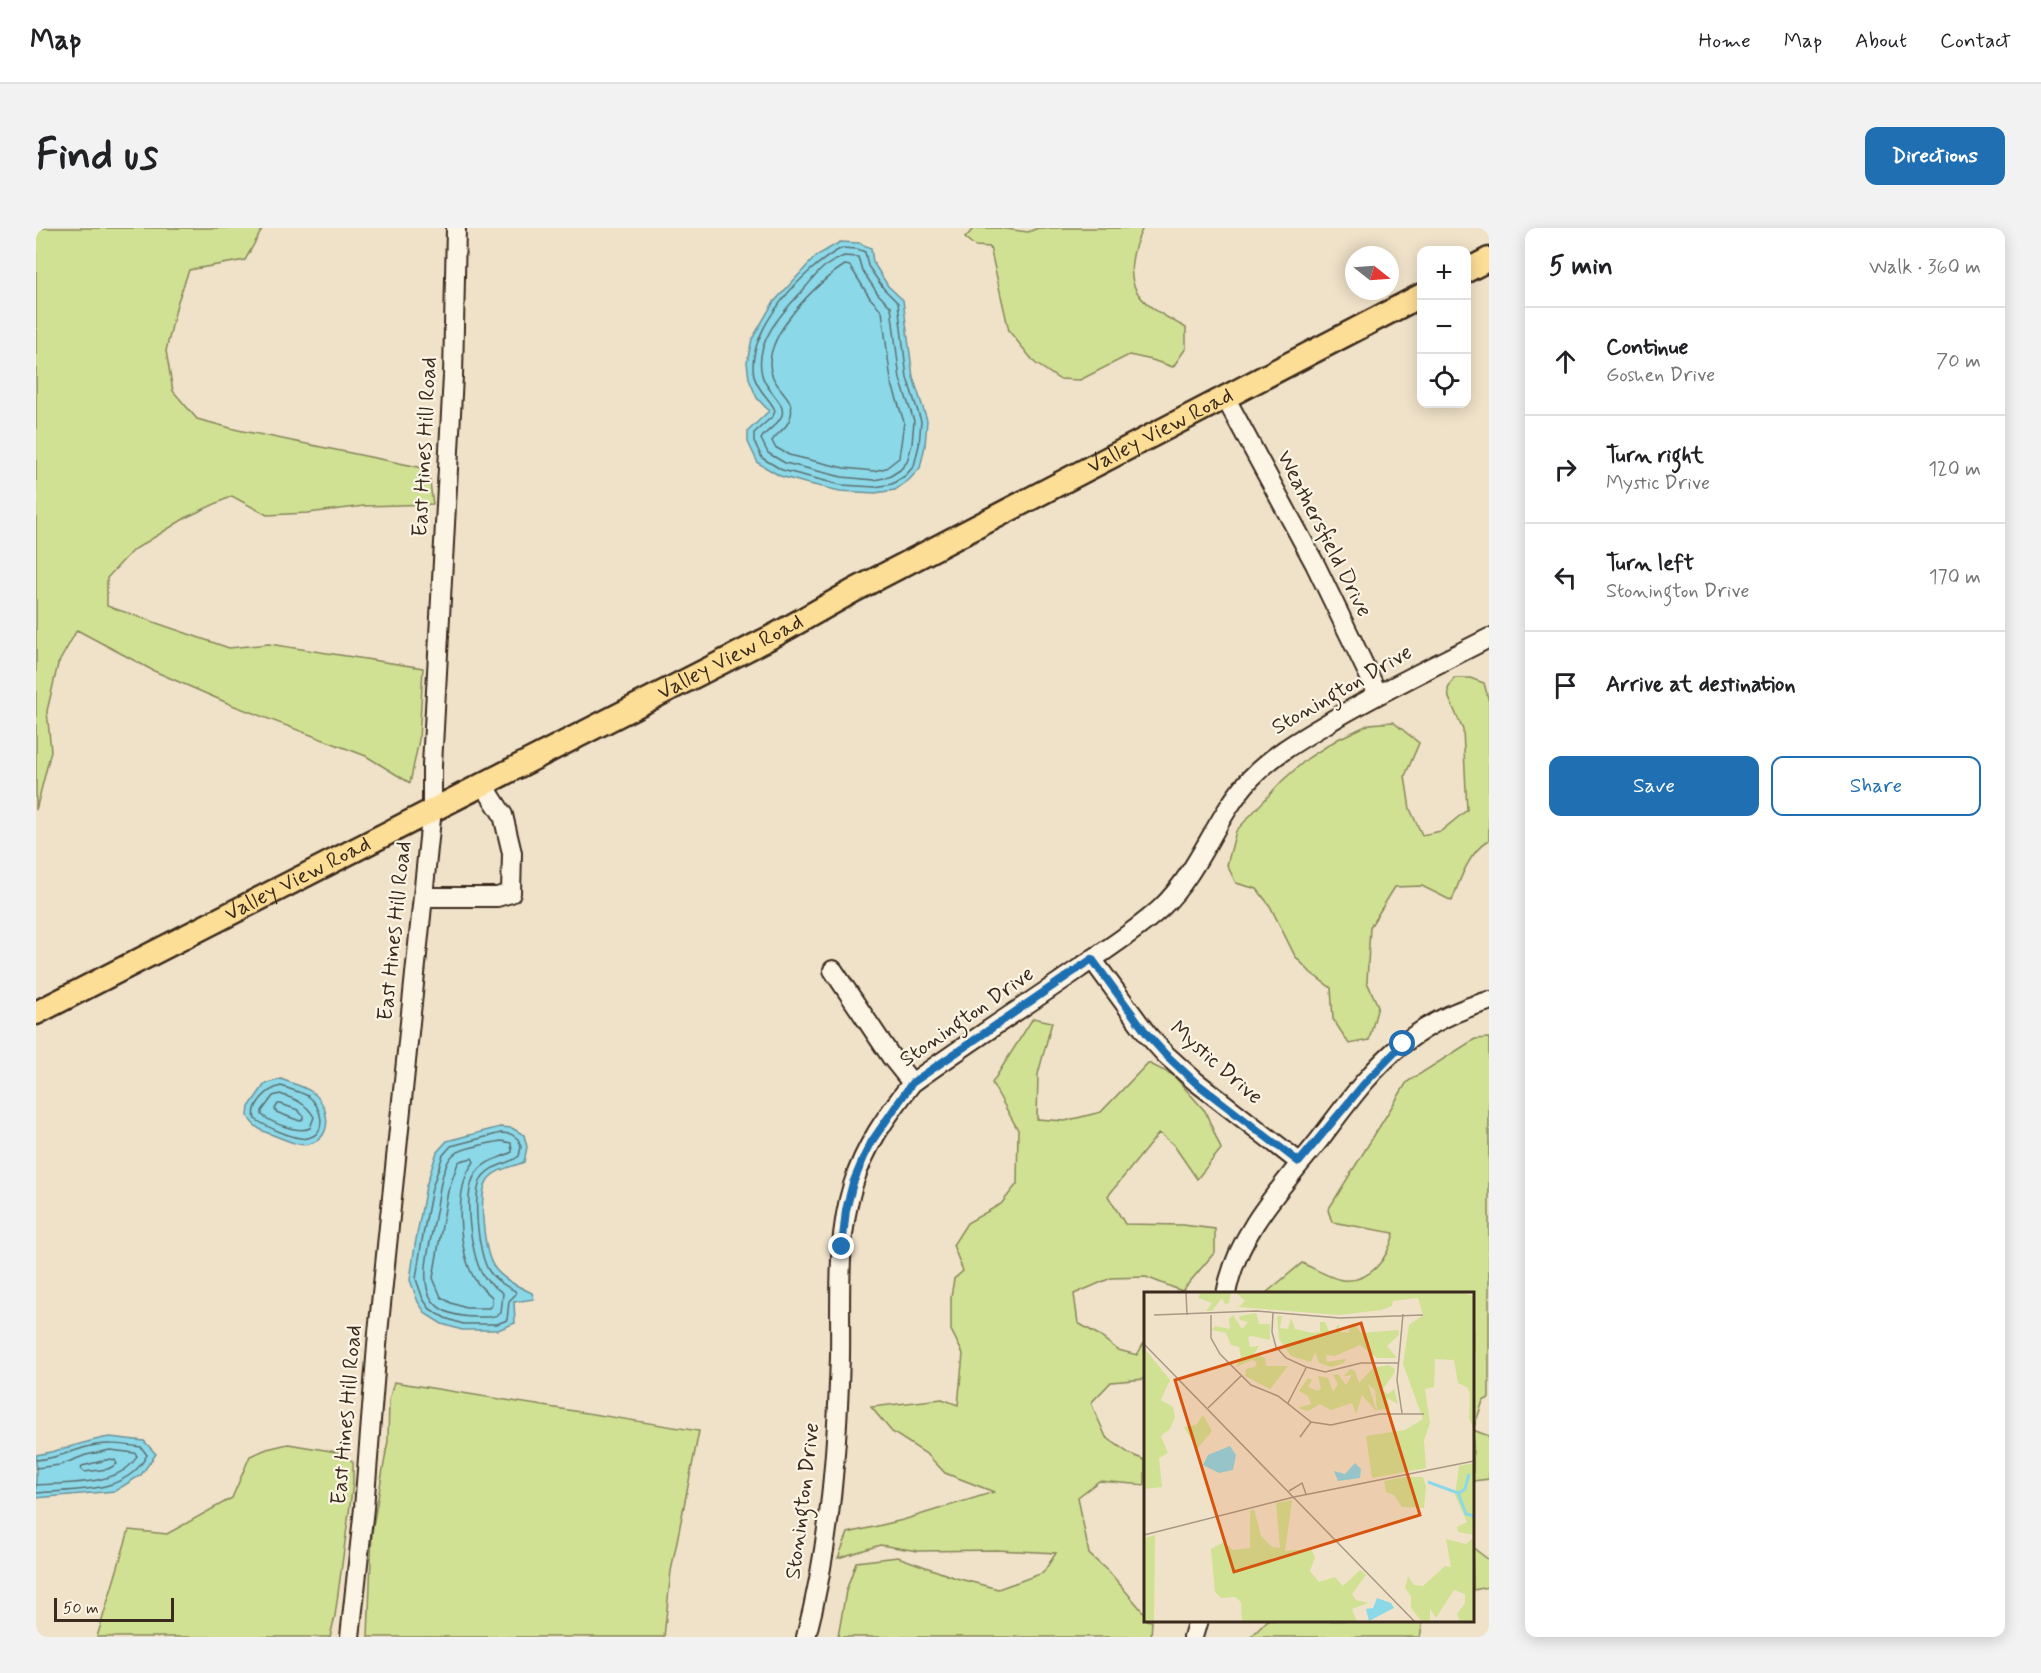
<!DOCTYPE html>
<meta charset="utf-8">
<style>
:root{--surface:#fff;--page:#f2f2f2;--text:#202124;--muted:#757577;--line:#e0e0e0;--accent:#1f6fb2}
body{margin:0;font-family:Mynerve,sans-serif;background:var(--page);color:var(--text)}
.controls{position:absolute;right:18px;top:18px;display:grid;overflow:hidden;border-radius:12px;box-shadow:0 3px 15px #0003}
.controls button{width:54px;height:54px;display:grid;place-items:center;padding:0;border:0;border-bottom:2px solid var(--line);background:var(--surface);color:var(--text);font:30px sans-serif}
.compass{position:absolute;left:1309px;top:18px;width:54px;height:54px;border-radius:50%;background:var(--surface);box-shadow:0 3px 15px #0003;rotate:107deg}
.scale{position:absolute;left:18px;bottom:15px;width:120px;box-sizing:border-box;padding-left:6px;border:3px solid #3b2a1e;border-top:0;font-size:16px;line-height:21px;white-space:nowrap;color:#3b2a1e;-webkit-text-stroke:4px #fcf5e5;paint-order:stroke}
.stop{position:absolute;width:18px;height:18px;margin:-14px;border:4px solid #1f6fb2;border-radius:50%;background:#fff}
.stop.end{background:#1f6fb2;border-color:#fff;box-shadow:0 2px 6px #0008}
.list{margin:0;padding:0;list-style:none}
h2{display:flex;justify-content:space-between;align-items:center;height:78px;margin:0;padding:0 24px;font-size:26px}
h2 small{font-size:20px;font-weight:400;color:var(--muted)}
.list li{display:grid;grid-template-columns:39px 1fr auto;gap:18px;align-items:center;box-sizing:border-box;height:108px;padding:0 24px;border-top:2px solid var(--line)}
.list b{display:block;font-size:22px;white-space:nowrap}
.list p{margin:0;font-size:20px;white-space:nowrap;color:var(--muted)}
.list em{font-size:20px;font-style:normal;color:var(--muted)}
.actions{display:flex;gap:12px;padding:18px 24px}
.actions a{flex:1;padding:14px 0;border:2px solid var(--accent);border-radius:12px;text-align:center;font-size:21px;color:var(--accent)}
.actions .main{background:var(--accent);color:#fff}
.icon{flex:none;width:33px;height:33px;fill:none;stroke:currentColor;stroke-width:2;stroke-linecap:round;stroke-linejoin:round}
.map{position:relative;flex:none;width:1453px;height:1409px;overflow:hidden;border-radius:12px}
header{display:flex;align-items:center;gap:36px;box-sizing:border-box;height:84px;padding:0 30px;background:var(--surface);border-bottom:2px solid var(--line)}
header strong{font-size:28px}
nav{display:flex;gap:33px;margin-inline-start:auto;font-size:21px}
.intro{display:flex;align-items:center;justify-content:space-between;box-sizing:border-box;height:144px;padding:0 36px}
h1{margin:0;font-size:42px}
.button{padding:15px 27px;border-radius:12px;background:var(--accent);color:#fff;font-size:21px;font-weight:700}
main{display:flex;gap:36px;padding:0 36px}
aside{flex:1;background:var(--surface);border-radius:12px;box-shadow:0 3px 15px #0003}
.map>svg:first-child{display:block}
</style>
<header>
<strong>Map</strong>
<nav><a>Home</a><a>Map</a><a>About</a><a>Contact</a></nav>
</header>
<div class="intro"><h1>Find us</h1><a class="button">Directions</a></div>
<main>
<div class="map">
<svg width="1453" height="1409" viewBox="0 0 1453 1409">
<rect width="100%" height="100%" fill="#f0e2c9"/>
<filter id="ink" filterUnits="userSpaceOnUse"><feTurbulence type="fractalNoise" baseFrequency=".0167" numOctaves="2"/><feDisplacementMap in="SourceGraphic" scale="12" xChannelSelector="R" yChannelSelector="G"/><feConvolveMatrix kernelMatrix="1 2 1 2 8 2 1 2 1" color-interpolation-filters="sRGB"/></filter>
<g filter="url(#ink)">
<!-- green -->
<path fill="#d0e194" stroke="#868659" stroke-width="1.5" d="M0,0H227L209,32L153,42L141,76L130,123L137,163L161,191L202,202L392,241L397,276L328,278L272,285L231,287L196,268L151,289L96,323L71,350V378L193,420L233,416L387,440L383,512L374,555L330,528L196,477L118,443L41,402L22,436L11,483L15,523L0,582Z
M938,0H962L992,4L1002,0H1107C1097,19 1089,48 1103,67C1114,82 1135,91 1150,100V120L1137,139L1116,132L1093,127L1044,152L1023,151L999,135L973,103L954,19L939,18L929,10Z
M1418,450H1434L1448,455L1453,474V612C1433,624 1424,651 1416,673L1386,658L1359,659L1334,699L1331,754L1342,778L1333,812L1313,816L1297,791L1295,760L1275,745L1259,728L1234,678L1221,661L1200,655L1191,637L1200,603L1246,553L1272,530L1302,511L1334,496L1357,494L1383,515L1369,548L1374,581L1386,607L1405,603L1431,582L1427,502L1413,470L1412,461Z
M997,790L1016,794L1002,846L1001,891L1029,893L1065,884L1112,835L1137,847L1169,883L1185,921L1161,951L1137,916L1123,905L1072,968L1089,996L1147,997L1179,1001V1024L1146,1063L1110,1049L1075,1050L1038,1066L1042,1095L1061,1106L1082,1122L1101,1127L1109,1113V1151L1075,1154L1055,1175L1070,1209L1094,1226L1109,1232V1257L1063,1253L1042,1269L1053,1326L1075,1346L1109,1386L1110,1392L1116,1393L1115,1409H802L810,1363L820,1334L862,1329L920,1350L962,1361L1007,1345L1020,1325L961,1322L882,1323L844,1317L802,1330L812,1305L867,1292L958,1264L909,1245L892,1227L856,1204L835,1179L906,1171L922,1177L927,1126L915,1102V1069L918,1051L927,1043L917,1017L931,995L965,976L981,956L982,902L956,855Z
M1453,810V1170L1447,1173L1437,1202L1453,1208V1251L1437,1253L1436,1066L1230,1065L1266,1035C1277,1040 1296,1051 1306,1052C1335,1055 1352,1030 1358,1005L1296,994L1292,982L1371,854L1439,811Z
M358,1154L663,1203L635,1343L628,1409H332L336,1304L352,1213L353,1172Z
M252,1216L307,1225L317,1234V1255L299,1388L294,1409H61L93,1302L131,1306L196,1270L214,1228L231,1221Z
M1436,1319L1453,1332V1359L1437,1362Z
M1231,1393V1392L1387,1393L1384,1409H1215Z"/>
<!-- water -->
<path fill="#8bd8e9" stroke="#6b9298" stroke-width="1.5" d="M804,14L823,15L835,20L837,34L852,58L867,72L877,149L891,192L889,218L884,240L873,252L859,262L839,265L804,263L769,255L744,248L722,235L712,214V203L733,183L721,170L713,151L711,134L716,111L737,75L780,28Z
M245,851C254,855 267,858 276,864C293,876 299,910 273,916C262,919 248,911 237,907C226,903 217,899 212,888L213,879L229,856Z
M464,899L476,900L488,907L491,919L488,934C477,939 458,941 451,953C442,968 448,1024 458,1039C466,1051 483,1059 496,1065L498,1071L478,1074L479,1095L462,1102H426L406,1096L390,1086L382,1074L374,1052L379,1017L390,958L401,924L411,913Z
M74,1209L108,1213L120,1226L105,1247L79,1263L0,1270V1227C25,1223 48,1213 74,1209Z"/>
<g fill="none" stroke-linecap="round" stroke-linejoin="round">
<!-- shore -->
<path stroke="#5b706f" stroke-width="1.5" d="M806,20L821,21L829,24L832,38L848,61L862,75L871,150L885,193L883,217L878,238L869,248L856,256L839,259L805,257L746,242L726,230L718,213V205L737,188L739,183C736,172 722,164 718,148C709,102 769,39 806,20Z
M808,28L822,29L826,42L842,66L855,79L864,151L878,193L876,216L871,234L864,242L853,249L838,252L806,249L749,235L732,225L725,211C730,202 743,197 746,187C750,174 729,162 726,147C717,113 749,82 769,60C775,53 781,45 788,39C794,35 801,31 808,28Z
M809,37L814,38L834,70L846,83L855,153L868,194L863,230L850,240L838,243L808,240L753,227L739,219L736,213C742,204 753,199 755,187C759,170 741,162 736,147C723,111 782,53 809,37Z
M245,858C253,861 264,864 272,868C285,877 293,905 272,910C260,913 229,898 219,891C215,876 232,861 245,858Z
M244,866C259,871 270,875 278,889L274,900C262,906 236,895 226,887V883L237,868Z
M242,876H245L262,882L267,888V891L264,893L240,884L239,881Z
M465,905L475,906L482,911L485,919L483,928C472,937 457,936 447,948C435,964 442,1027 453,1043C459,1052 470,1058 479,1063L480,1066L473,1073L471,1092L461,1096H427L409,1090L394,1081L387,1071L380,1051L385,1018L396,960L407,927L415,918Z
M465,913L475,915L476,924C463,931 449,932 440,945C426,965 435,1026 446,1046C450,1054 460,1060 467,1065L465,1085C458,1090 448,1089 439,1089C367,1088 393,1028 400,984C403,969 405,938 417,927C424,920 454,915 465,913Z
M436,930L438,934C417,958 422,1027 440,1053C444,1059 451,1064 456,1069V1077L453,1080H430L415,1075L405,1069L397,1050L412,963L422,935L424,933Z
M74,1231L79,1232L81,1236L72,1241L48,1244L45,1242L46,1238Z
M0,1232C18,1231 31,1225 47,1220C67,1214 85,1216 105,1219L111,1227C90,1267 40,1261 0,1265
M0,1240L24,1237L50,1227L74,1222L99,1225L101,1228C86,1258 30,1255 0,1257"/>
<defs>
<path id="minor" d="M1189,169L1279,336L1342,466
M387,669H461L475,665L476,625L467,587L447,556
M1056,731L1111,806L1129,826L1159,853L1263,934
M797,742L856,830L876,855
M1190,1066C1201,1004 1247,958 1284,911C1309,878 1335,841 1368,815C1393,796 1422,781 1453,773
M314,1409L328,1280L342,1105L396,581V537L417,148L420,0
M770,1409C794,1318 801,1223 804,1129C805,1073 800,1012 817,957C828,919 852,886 876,855C930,816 986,780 1041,742C1069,722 1099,704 1125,680C1164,643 1179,589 1215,550C1240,524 1270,508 1300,490C1350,461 1402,436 1453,410
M1157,1409L1162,1392"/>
<g id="major">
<path d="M1430,43L1453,31"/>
<path id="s1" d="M0,785L741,406L819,362L1386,67"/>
</g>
</defs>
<!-- minor casing -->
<use href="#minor" stroke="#3b2a1e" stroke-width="22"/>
<!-- major casing -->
<use href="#major" stroke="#3b2a1e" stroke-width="27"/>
<!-- minor -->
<use href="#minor" stroke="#fcf5e5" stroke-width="18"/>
<!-- major -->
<use href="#major" stroke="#fdde96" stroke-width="22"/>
</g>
</g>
<g fill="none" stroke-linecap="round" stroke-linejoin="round" filter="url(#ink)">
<!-- route -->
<path stroke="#1f6fb2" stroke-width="8" d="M806,1019L810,982L817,955L828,929L836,913L876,855L1056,731L1111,806L1129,826L1159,854L1263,934L1328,856L1367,816"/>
</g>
<g text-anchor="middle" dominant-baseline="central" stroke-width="4.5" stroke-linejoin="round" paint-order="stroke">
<!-- street labels -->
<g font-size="22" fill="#3b2a1e" stroke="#fcf5e5">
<text stroke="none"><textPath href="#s1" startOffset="1266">Valley View Road</textPath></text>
<text transform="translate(389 219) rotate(-87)">East Hines Hill Road</text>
<text transform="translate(1288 306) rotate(63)">Weathersfield Drive</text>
<text stroke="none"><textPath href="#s1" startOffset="780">Valley View Road</textPath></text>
<text transform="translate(1306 462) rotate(-30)">Stonington Drive</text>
<text stroke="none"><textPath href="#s1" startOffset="294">Valley View Road</textPath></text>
<text transform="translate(359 703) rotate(-84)">East Hines Hill Road</text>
<text transform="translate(931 789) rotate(-35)">Stonington Drive</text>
<text transform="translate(1180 835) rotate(41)">Mystic Drive</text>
<text transform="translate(311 1187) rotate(-85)">East Hines Hill Road</text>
<text transform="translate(767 1273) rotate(-83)">Stonington Drive</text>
</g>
</g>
<!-- overview -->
<g transform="translate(1108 1064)">
<rect width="330" height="330" fill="#f0e2c9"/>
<path d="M57,0H87L85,11L81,12L78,6L68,19H62L68,11L54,6ZM91,0H316L330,4V138L325,126L326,103L324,96L314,91L310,68L291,67L290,95L281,97L286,131L280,148L282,176L228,186L222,144L261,138L279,127L259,72L265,33L279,23L274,6L249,9L248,14L237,18L195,23L95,15L101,9ZM112,21L115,32H126V48L108,44L104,45L106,55L115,54L110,62L121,66L122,74H144L126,97L101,84L102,77L111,75L113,70L108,68L92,75L97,65L95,55L87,53L82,41L68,38L71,34L86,37L85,27L89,23L98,37L104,30L96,28L95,24ZM133,24H138L136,36L144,37L147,26L151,37L169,41L176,40V30H181L186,41H190L194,32L197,40L204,41L209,30L217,41L254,38L255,43L243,54L253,66H233L216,53L191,64L182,63L183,70L202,67L200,71L187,75L175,71L171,60L167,70L147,64L135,47ZM0,56L26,88L17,108L29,115L31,125L26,137L17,144L24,161L15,166L18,195L0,197ZM245,73L251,77L250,82L238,98L244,102L250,97L254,112L243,106L246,117L233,118L231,98L224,92L233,120L218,103L212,122L208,111L187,118L176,112L164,119L154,116L167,112L164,104L155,99L164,86L168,88L164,95L174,99L177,96L174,84L184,86L189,100L194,92L189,83L194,82L202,93L208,83L200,84L206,77L211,79L215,91L229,76ZM59,123L68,139L53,157L40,135L52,133ZM330,171V243L314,240L313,235L323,230L311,203L315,174ZM261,185H279L282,195L280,216L258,215L250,203L242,200L240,189ZM148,208L141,259L167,257L171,265L166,279L175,290L191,285L199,294L216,278L222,283L208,302L212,308L224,311L208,317L213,330H98L97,310L91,305L77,306L71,300L67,257L80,250L89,258L106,256V219L110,217L117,244L128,255L136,256L132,211ZM11,243L10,330H0V246ZM330,245V330H316L313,322L321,311V302L310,298L292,326L286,317V330H278L267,316V304L261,296L264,284L270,293L279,294L301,274L307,275L302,247L322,252Z" fill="#d0e194"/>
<path d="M86,154L92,163L89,178L75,181L59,173L64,163ZM211,171L217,177L216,186L194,189L190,179L201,182ZM233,306L247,311L250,316L225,329L222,317L229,316Z" fill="#8bd8e9"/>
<path fill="none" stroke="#8bd8e9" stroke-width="3" d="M284,190L314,201L322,222L330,224M315,201L321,197L325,182"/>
<path fill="none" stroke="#a89885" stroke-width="1.5" d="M42,0L43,23M129,20L128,40L132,55L142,66L162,75L181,80L217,71H255M10,23L112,19L196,26L279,23M67,23V46L76,62L107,93L134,104L167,130L187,133L236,122H280M0,52L271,330M144,111L162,76M64,116L97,84M258,121L253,88L259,22M156,145L167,130M145,199L158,191L162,202M0,243L150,205L330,169"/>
<path fill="#d7540e" fill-opacity="0.15" stroke="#d7540e" stroke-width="3" d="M217,31L276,223L90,280L31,88Z"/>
<rect width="330" height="330" fill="none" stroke="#3b2a1e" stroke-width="3"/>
</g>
</svg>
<div class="controls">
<button>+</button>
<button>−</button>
<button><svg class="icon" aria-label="locate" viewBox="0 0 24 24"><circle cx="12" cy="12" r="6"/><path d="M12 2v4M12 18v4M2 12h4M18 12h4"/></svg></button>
</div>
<svg class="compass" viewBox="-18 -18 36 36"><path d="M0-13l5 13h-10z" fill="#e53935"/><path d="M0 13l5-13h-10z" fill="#757577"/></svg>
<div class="scale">50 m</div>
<div class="stop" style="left:1367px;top:816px"></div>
<div class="stop end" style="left:806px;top:1019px"></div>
</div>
<aside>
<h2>5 min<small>Walk · 360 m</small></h2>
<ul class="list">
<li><svg class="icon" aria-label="ahead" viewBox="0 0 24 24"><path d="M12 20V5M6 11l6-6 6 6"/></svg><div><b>Continue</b><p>Goshen Drive</p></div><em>70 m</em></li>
<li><svg class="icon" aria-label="right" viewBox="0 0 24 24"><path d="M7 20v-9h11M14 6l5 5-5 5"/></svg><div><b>Turn right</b><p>Mystic Drive</p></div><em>120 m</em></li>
<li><svg class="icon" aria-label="left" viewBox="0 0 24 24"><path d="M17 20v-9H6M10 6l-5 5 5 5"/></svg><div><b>Turn left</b><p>Stonington Drive</p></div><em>170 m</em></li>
<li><svg class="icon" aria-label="arrive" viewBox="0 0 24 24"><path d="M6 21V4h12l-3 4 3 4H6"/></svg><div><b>Arrive at destination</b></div></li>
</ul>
<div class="actions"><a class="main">Save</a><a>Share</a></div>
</aside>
</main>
